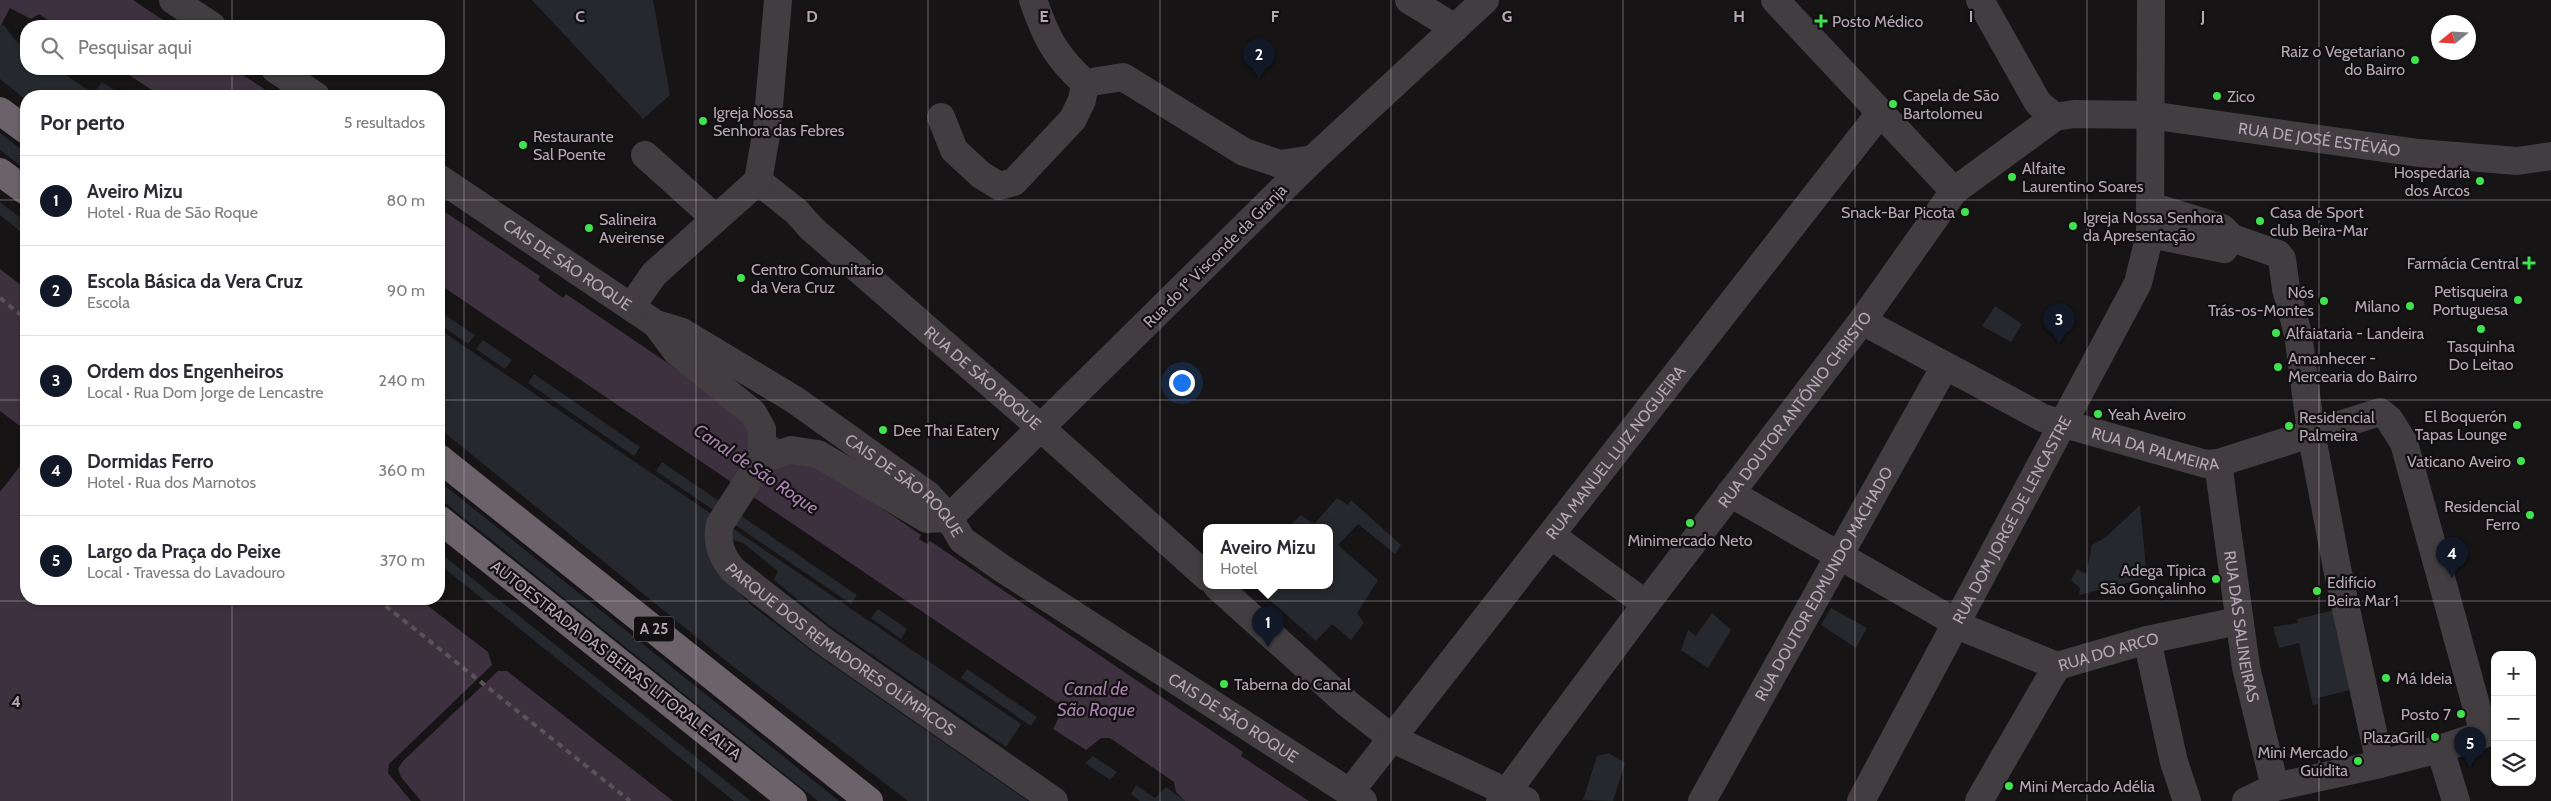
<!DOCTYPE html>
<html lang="pt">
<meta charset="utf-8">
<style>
:root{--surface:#fff;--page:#f7f7f7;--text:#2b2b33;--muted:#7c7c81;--line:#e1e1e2;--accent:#111827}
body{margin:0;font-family:Cabin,sans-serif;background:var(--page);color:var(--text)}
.controls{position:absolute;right:15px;bottom:15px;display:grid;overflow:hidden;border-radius:10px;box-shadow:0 1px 4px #0004}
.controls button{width:45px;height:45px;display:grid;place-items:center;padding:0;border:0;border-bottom:1px solid var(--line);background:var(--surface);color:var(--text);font:25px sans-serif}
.compass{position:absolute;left:2431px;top:15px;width:45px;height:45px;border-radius:50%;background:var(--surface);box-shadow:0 1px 4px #0004;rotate:252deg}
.you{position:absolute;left:1181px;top:382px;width:18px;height:18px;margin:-12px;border:4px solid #fff;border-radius:50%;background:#1a73e8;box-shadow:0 0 0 8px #1a73e833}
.badge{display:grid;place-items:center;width:32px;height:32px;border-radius:50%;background:var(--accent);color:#fff;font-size:16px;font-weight:700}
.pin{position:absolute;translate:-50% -41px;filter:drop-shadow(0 1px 2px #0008)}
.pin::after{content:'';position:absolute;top:26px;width:18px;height:15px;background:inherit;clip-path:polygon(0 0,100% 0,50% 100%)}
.popup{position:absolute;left:1203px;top:524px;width:130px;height:65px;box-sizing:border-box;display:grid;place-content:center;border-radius:10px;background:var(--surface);filter:drop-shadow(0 1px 4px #0005);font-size:16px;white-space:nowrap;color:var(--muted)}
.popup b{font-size:19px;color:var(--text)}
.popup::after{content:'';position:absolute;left:50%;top:100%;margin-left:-10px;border:10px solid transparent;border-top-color:var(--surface)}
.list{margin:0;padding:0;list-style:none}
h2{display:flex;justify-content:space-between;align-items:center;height:65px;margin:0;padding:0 20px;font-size:21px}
h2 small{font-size:16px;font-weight:400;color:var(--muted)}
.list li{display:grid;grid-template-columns:32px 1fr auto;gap:15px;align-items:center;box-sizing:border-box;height:90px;padding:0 20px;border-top:1px solid var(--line)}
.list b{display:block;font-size:19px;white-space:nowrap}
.list p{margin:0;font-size:16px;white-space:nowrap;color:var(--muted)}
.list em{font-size:16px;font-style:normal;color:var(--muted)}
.icon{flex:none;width:28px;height:28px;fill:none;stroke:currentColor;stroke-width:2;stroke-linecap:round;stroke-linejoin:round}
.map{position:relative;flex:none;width:2551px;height:801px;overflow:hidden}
.search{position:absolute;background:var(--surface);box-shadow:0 1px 4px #0004;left:20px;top:20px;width:425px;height:55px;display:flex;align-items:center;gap:12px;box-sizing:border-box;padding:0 18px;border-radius:20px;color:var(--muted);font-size:19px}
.panel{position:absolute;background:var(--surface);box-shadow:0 1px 4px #0004;left:20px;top:90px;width:425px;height:515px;border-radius:20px}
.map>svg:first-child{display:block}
</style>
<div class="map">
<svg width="2551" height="801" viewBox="0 0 2551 801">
<rect width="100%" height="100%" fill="#161415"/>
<!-- green -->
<path fill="#25282d" d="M532,0H653L670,95L643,119Z
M3,24L16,41L26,48V69H57L97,96H26V100L0,79V27Z
M102,82L124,96H106L96,90Z
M0,133L26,153V170L0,150Z
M0,202L26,222V236L0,215Z
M1995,306L2022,324L2011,342L1982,326Z
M445,315L475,335L468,344L439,324Z
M439,329L1021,724L1006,747L830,626L774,580L778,571L743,543L733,540L714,566L751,605L813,652L1028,801H908L726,661L439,428Z
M483,340L512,360L505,369L476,349Z
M534,374L640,447L634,456L528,383Z
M662,462L857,595L851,604L656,471Z
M439,481L839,801H818L439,498Z
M1337,498L1348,505L1351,500L1401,545L1395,554L1358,524L1338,545L1378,580L1357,613L1364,623L1351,640L1332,624L1316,641L1254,586H1329V528H1287L1301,515L1314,524Z
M2140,505L2147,578L2079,595L2080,588L2071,580L2077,569L2086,574L2092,545L2106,537Z
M439,552L751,801H734L439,564Z
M1831,608L1867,628L1856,648L1821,625Z
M878,609L907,629L901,639L871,618Z
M2339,609L2354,689L2318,698V704L2313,705L2299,643L2279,648L2273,627L2298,623L2297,619Z
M1712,613L1731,630L1708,668L1681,650L1688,630L1696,636Z
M967,669L1037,717L1031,726L961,678Z
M1609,753L1625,763L1613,801L1583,800L1597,756Z
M1093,756L1117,772L1110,780L1085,763Z
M1136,785L1155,798L1166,787L1185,801H1140L1131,794Z"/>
<!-- water -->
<path fill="#3e313f" d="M0,0H133L172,26H57L39,14L31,19L10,8L0,27Z
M120,69H234L275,96H161Z
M439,208L540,276L538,280L563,298L566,294L921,535L919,539L927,544L930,541L1243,752L1241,756L1309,801H1185L1176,792L1174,782L1110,738H1101L1086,750L1053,729L1060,715L1057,703L439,284Z
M0,269L26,289V438L20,426L0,411Z
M26,452V599H419L488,652L492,665L389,764L388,773L411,801H0V492L23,462Z
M498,671H507L673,801H421L401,777L398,769L403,761Z"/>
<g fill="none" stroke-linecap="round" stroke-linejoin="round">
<!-- street -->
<g stroke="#413d40" stroke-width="28">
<path d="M173,0L212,26"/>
<path d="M1033,0C1046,37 1055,56 1085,83"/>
<path d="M1409,0L1455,28"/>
<path d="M1775,0L1954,191"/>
<path d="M1980,0L2038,103L2055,117"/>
<path d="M275,69L316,96"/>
<path d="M1085,83L1123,77L1244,152L1280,164L1313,159"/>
<path d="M941,117L954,150L981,175L999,186L1014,182L1073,119L1082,100L1085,83"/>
<path d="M645,155L715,218"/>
<path id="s1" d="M439,178L656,324L682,332L795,400L928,495L949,518L962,540L1003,569L1363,801"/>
<path id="s2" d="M758,181L797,212L811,228L1041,428L1207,577"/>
<path d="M758,181L767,129L778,0"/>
<path d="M2150,206L2222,228L2232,238L2278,254L2282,259L2286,289L2298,334L2311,432L2337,568L2380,764"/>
<path d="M2150,234L2224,249L2232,238"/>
<path d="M631,307L654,274L758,181"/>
<path id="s3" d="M1862,321L2043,418L2206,464L2218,463L2380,412L2389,419L2404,443L2484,734L2440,749L2380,764L2275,787L2246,801"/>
<path d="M656,324L676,351L753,413L762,429V459"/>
<path id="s4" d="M762,459L720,524C716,542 721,556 733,570L822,640L1054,801"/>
<path d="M762,459L791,450L818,454L927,519L949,518"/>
<path id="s5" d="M2218,463L2246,667L2275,787"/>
<path id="s6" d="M1730,493L1969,630L2057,666L2147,640L2238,621"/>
<path d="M949,518L1313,159L1485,0"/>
<path d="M1552,536L1646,604"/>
<path d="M1217,586L1348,704L1393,739L1526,801"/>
<path d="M2147,640L2174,762L2187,801"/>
<path d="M2440,749L2456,801"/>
<path id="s7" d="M1350,792L1880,113"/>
<path id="s8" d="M1500,801L1646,604L1862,321L1954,191L2055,117L2074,114L2149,115L2419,153L2517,161L2551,156"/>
<path id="s9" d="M1702,801L1945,366"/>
<path id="s10" d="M1861,801L2138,283L2150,234L2151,0"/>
<path d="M1979,801L2057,666"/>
</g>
<!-- highway -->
<path stroke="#6b626a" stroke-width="28" d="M0,111L26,130
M0,172L26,191
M439,458L869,801
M439,519L793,801"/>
<!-- rail -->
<path stroke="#595258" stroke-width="4" stroke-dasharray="6 5" stroke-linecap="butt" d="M0,298L26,319
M377,599L630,801"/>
</g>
<!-- grid -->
<path fill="none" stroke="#b5a7b3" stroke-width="1" stroke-opacity="0.55" d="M232,0V26M464,0V801M696,0V801M928,0V801M1160,0V801M1391,0V801M1623,0V801M1855,0V801M2087,0V801M2319,0V801M232,69V96M0,200H26M439,200H2551M0,400H26M439,400H2551M232,599V801M0,601H2551"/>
<!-- markers -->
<g fill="#40e24d" stroke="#110f10" stroke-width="2">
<path d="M1818.5 13.5h5v5h5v5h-5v5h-5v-5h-5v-5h5z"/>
<circle cx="2415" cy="60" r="5"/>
<circle cx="2217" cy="96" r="5"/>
<circle cx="1893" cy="104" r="5"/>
<circle cx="703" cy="121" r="5"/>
<circle cx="523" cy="145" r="5"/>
<circle cx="2012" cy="177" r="5"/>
<circle cx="2480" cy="181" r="5"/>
<circle cx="1965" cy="212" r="5"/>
<circle cx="2260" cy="221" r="5"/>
<circle cx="2073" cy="226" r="5"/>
<circle cx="589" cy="228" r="5"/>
<path d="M2526.5 255.5h5v5h5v5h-5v5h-5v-5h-5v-5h5z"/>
<circle cx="741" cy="278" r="5"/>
<circle cx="2518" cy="300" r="5"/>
<circle cx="2324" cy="301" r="5"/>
<circle cx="2410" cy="306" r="5"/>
<circle cx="2481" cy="329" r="5"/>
<circle cx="2276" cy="333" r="5"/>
<circle cx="2278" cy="367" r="5"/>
<circle cx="2098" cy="414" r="5"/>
<circle cx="2517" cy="425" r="5"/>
<circle cx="2289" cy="426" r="5"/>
<circle cx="883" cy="430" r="5"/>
<circle cx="2521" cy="461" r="5"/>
<circle cx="2530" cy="515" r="5"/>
<circle cx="1690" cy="523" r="5"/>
<circle cx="2216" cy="579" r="5"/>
<circle cx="2317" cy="591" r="5"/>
<circle cx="2386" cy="678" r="5"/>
<circle cx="1224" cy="684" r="5"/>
<circle cx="2461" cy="714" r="5"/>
<circle cx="2435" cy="737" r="5"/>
<circle cx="2358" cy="761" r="5"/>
<circle cx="2009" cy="786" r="5"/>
</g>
<g text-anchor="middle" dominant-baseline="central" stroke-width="4.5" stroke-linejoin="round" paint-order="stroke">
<!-- shield labels -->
<rect fill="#110f10" stroke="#847982" stroke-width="1" x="634" y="616.5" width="40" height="25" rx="4"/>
<g font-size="15" font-weight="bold" fill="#b5a7b3">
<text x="654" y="629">A 25</text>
</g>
<!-- poi labels -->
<g font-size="16" fill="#b5a7b3" stroke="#110f10" text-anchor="start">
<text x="1832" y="21">Posto Médico</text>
<text x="2405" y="51" text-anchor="end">Raiz o Vegetariano<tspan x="2405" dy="18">do Bairro</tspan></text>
<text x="1903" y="95">Capela de São<tspan x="1903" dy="18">Bartolomeu</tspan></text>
<text x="2227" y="96">Zico</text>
<text x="713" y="112">Igreja Nossa<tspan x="713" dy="18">Senhora das Febres</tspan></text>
<text x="533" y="136">Restaurante<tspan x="533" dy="18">Sal Poente</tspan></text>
<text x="2022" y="168">Alfaite<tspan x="2022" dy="18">Laurentino Soares</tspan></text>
<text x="2470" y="172" text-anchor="end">Hospedaria<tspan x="2470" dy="18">dos Arcos</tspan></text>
<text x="1955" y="212" text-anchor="end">Snack-Bar Picota</text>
<text x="2270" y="212">Casa de Sport<tspan x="2270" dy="18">club Beira-Mar</tspan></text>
<text x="2083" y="217">Igreja Nossa Senhora<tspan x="2083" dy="18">da Apresentação</tspan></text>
<text x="599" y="219">Salineira<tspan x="599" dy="18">Aveirense</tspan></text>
<text x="2519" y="263" text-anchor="end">Farmácia Central</text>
<text x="751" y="269">Centro Comunitario<tspan x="751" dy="18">da Vera Cruz</tspan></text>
<text x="2508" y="291" text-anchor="end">Petisqueira<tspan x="2508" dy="18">Portuguesa</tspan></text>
<text x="2314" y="292" text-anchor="end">Nós<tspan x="2314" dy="18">Trás-os-Montes</tspan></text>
<text x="2400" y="306" text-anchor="end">Milano</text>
<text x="2286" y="333">Alfaiataria - Landeira</text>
<text x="2481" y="346" text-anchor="middle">Tasquinha<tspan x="2481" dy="18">Do Leitao</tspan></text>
<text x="2288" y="358">Amanhecer -<tspan x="2288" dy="18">Mercearia do Bairro</tspan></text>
<text x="2108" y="414">Yeah Aveiro</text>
<text x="2507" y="416" text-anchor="end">El Boquerón<tspan x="2507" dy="18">Tapas Lounge</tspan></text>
<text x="2299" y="417">Residencial<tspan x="2299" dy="18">Palmeira</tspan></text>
<text x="893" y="430">Dee Thai Eatery</text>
<text x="2511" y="461" text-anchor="end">Vaticano Aveiro</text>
<text x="2520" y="506" text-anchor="end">Residencial<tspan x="2520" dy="18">Ferro</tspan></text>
<text x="1690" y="540" text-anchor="middle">Minimercado Neto</text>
<text x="2206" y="570" text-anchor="end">Adega Típica<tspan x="2206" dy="18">São Gonçalinho</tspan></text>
<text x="2327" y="582">Edifício<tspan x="2327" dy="18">Beira Mar 1</tspan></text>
<text x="2396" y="678">Má Ideia</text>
<text x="1234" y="684">Taberna do Canal</text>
<text x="2451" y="714" text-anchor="end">Posto 7</text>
<text x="2425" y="737" text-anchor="end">PlazaGrill</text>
<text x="2348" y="752" text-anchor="end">Mini Mercado<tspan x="2348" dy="18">Guidita</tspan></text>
<text x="2019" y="786">Mini Mercado Adélia</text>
</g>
<!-- street labels -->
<g font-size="16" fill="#b5a7b3" stroke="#110f10">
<text stroke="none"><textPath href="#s8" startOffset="1152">RUA DE JOSÉ ESTÉVÃO</textPath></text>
<text transform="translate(1215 256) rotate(-45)">Rua do 1º Visconde da Granja</text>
<text stroke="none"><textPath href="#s1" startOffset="155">CAIS DE SÃO ROQUE</textPath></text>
<text stroke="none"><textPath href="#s2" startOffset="299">RUA DE SÃO ROQUE</textPath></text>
<text stroke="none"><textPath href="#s8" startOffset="490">RUA DOUTOR ANTÓNIO CHRISTO</textPath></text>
<text stroke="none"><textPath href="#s3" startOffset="322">RUA DA PALMEIRA</textPath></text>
<text stroke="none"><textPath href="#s7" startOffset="431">RUA MANUEL LUIZ NOGUEIRA</textPath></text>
<text stroke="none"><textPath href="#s1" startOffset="560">CAIS DE SÃO ROQUE</textPath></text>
<text stroke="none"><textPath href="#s10" startOffset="319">RUA DOM JORGE DE LENCASTRE</textPath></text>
<text stroke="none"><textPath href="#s9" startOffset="249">RUA DOUTOR EDMUNDO MACHADO</textPath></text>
<text stroke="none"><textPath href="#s5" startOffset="165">RUA DAS SALINEIRAS</textPath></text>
<text stroke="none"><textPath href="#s4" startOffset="261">PARQUE DOS REMADORES OLÍMPICOS</textPath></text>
<text stroke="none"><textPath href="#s6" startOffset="424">RUA DO ARCO</textPath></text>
<text transform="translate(616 660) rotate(38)">AUTOESTRADA DAS BEIRAS LITORAL E ALTA</text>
<text stroke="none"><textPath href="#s1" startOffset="965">CAIS DE SÃO ROQUE</textPath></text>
</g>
<!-- water labels -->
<g font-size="18" font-style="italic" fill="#a881ad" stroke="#110f10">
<text transform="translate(756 469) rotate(34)">Canal de São Roque</text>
<text x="1096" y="689">Canal de<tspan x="1096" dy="21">São Roque</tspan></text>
</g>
</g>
<g font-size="16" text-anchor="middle" font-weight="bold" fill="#b5a7b3" stroke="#110f10" stroke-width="4.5" stroke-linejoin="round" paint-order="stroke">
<text x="580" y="22">C</text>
<text x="812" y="22">D</text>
<text x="1044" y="22">E</text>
<text x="1275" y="22">F</text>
<text x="1507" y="22">G</text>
<text x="1739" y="22">H</text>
<text x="1971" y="22">I</text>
<text x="2203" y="22">J</text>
<text x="16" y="707">4</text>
</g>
</svg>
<div class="controls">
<button>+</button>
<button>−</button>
<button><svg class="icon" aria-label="layers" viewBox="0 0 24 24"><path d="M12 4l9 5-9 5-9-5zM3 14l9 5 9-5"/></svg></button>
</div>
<svg class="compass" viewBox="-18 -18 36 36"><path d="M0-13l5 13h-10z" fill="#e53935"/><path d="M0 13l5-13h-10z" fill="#7c7c81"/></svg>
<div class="you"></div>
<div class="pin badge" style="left:1268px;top:647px">1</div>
<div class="popup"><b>Aveiro Mizu</b>Hotel</div>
<div class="pin badge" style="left:1259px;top:79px">2</div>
<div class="pin badge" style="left:2059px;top:344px">3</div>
<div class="pin badge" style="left:2452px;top:578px">4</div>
<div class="pin badge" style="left:2470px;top:768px">5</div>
<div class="search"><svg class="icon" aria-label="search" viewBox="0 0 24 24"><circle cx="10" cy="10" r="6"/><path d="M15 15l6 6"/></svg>Pesquisar aqui</div>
<section class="panel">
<h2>Por perto<small>5 resultados</small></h2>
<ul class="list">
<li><span class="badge">1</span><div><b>Aveiro Mizu</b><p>Hotel · Rua de São Roque</p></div><em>80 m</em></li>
<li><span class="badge">2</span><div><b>Escola Básica da Vera Cruz</b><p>Escola</p></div><em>90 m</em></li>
<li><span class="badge">3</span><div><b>Ordem dos Engenheiros</b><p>Local · Rua Dom Jorge de Lencastre</p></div><em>240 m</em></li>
<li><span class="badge">4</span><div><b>Dormidas Ferro</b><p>Hotel · Rua dos Marnotos</p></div><em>360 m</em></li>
<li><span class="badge">5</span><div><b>Largo da Praça do Peixe</b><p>Local · Travessa do Lavadouro</p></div><em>370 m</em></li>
</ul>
</section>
</div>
